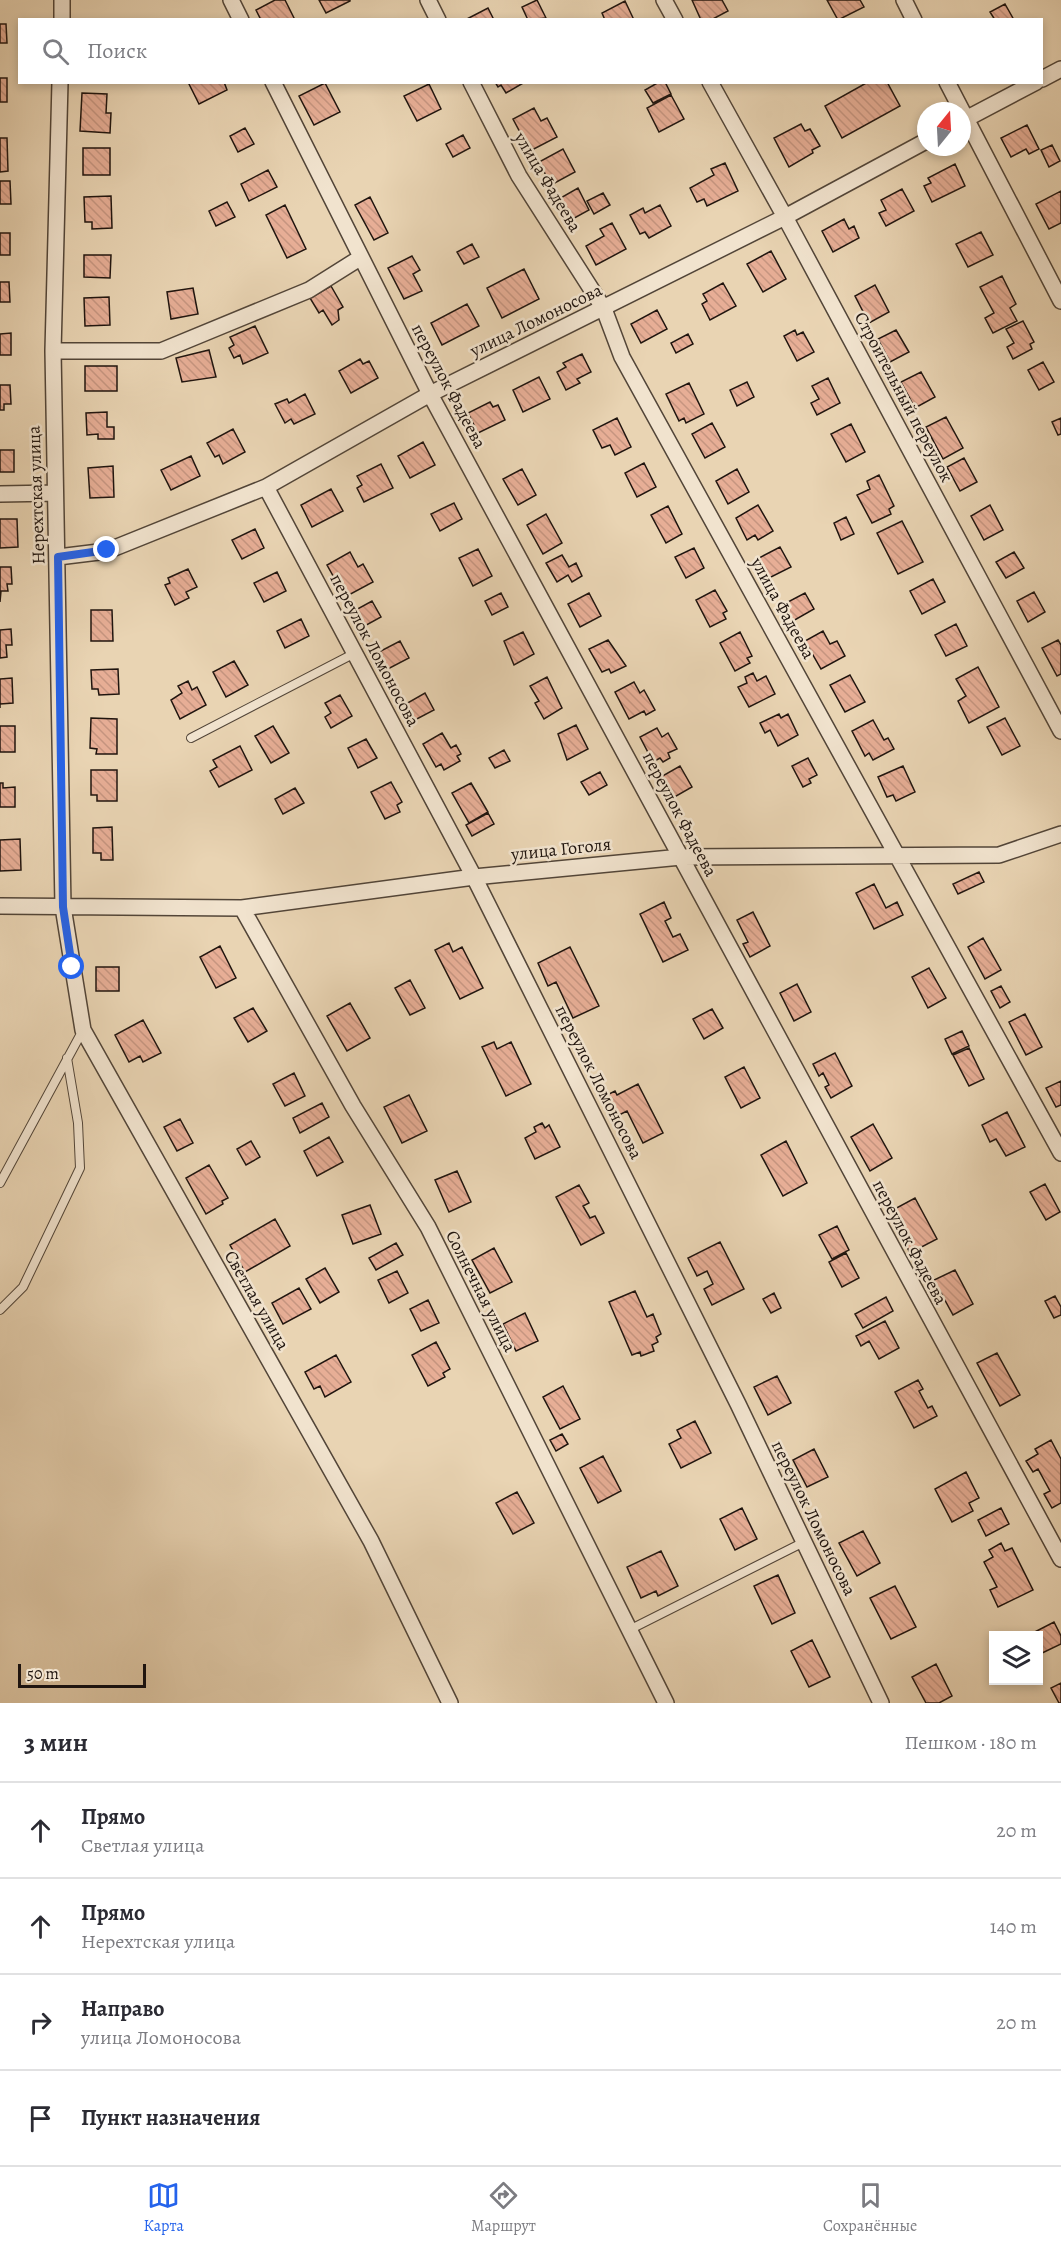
<!DOCTYPE html>
<html lang="ru">
<meta charset="utf-8">
<style>
:root{--surface:#fff;--page:#f7f7f7;--text:#2b2b33;--muted:#7c7c81;--line:#e1e1e2;--accent:#2563eb}
body{margin:0;font-family:Alegreya,serif;background:var(--page);color:var(--text)}
.controls{position:absolute;right:18px;bottom:18px;display:grid;overflow:hidden;border-radius:0px;box-shadow:0 3px 9px #0003}
.controls button{width:54px;height:54px;display:grid;place-items:center;padding:0;border:0;border-bottom:2px solid var(--line);background:var(--surface);color:var(--text);font:30px sans-serif}
.compass{position:absolute;left:917px;top:102px;width:54px;height:54px;border-radius:50%;background:var(--surface);box-shadow:0 3px 9px #0003;rotate:18deg}
.scale{position:absolute;left:18px;bottom:15px;width:128px;box-sizing:border-box;padding-left:6px;border:3px solid #20150f;border-top:0;font-size:16px;line-height:21px;white-space:nowrap;color:#20150f;-webkit-text-stroke:4px #f1e3ce;paint-order:stroke}
.stop{position:absolute;width:18px;height:18px;margin:-14px;border:4px solid #2563eb;border-radius:50%;background:#fff}
.stop.end{background:#2563eb;border-color:#fff;box-shadow:0 2px 6px #0008}
.list{margin:0;padding:0;list-style:none}
h2{display:flex;justify-content:space-between;align-items:center;height:78px;margin:0;padding:0 24px;font-size:26px}
h2 small{font-size:20px;font-weight:400;color:var(--muted)}
.list li{display:grid;grid-template-columns:39px 1fr auto;gap:18px;align-items:center;box-sizing:border-box;height:96px;padding:0 24px;border-top:2px solid var(--line)}
.list b{display:block;font-size:22px;white-space:nowrap}
.list p{margin:0;font-size:20px;white-space:nowrap;color:var(--muted)}
.list em{font-size:20px;font-style:normal;color:var(--muted)}
.icon{flex:none;width:33px;height:33px;fill:none;stroke:currentColor;stroke-width:2;stroke-linecap:round;stroke-linejoin:round}
.map{position:relative;flex:none;width:1061px;height:1703px;overflow:hidden}
.search{position:absolute;background:var(--surface);box-shadow:0 3px 9px #0003;left:18px;right:18px;top:18px;height:66px;display:flex;align-items:center;gap:15px;box-sizing:border-box;padding:0 21px;border-radius:0px;color:var(--muted);font-size:22px}
.sheet{height:462px;background:var(--surface)}
nav{display:flex;justify-content:space-around;align-items:center;box-sizing:border-box;height:84px;border-top:2px solid var(--line);background:var(--surface);font-size:16px;color:var(--muted)}
nav a{display:grid;justify-items:center;gap:3px}
nav .on{color:var(--accent)}
.map>svg:first-child{display:block}
</style>
<div class="map">
<svg width="1061" height="1703" viewBox="0 0 1061 1703">
<defs>
<pattern id="building-back-hatch" width="6" height="6" patternUnits="userSpaceOnUse" patternTransform="scale(1.5)"><rect width="6" height="6" fill="#e7ae96"/><path d="M-1 5l2 2M0 0l6 6M5-1l2 2" fill="none" stroke="#c69580"/></pattern>
</defs>
<rect width="100%" height="100%" fill="#e9d4b3"/>
<filter id="stains"><feTurbulence type="fractalNoise" baseFrequency=".00333" numOctaves="4"/><feColorMatrix values="0 0 0 0 .2 0 0 0 0 .09 0 0 0 0 .02 0 0 0 .5 -.17"/></filter>
<radialGradient id="worn" r=".72"><stop offset=".6" stop-color="#630" stop-opacity="0"/><stop offset="1" stop-color="#630" stop-opacity=".3"/></radialGradient>
<!-- building -->
<path fill="url(#building-back-hatch)" stroke="#20150f" stroke-width="1.5" d="M275,0H285L295,20H261L256,10Z
M319,0H350V1L326,13Z
M537,0L546,18L528,20L522,7Z
M692,0H722L728,11L711,20H701Z
M827,0H860L864,7L838,20Z
M625,1L634,20H605L602,13Z
M1005,4L1014,20H995L990,12Z
M488,8L494,20H465Z
M0,24H6L7,43H0Z
M0,78H7V102H0Z
M188,82H224L227,90L199,104Z
M495,82H525L506,93L501,85L498,87Z
M659,82H665L671,94L653,103L645,90Z
M868,82H887L900,106L842,138L825,106Z
M325,83L340,112L314,125L299,96Z
M429,84L441,109L417,121L404,96Z
M82,93L107,94L106,113H111L110,133L80,131Z
M671,95L684,119L659,132L647,108Z
M534,108L541,121L547,118L557,137L530,151L513,119Z
M801,124L805,131L810,129L820,146L812,150L813,153L789,167L774,138Z
M1027,125L1039,149L1029,154L1026,149L1011,157L1001,138Z
M245,128L254,144L238,152L230,136Z
M463,135L470,148L453,157L446,144Z
M0,138H7L8,171L0,172Z
M1052,145L1060,161L1049,167L1041,150Z
M83,148H110V175H83Z
M563,149L575,172L551,185L539,162Z
M725,163L738,191L707,206L704,199L697,202L690,188L714,175L711,169Z
M955,164L965,186L932,202L924,186L931,183L928,178Z
M268,170L277,187L249,201L241,184Z
M0,181H10L11,204H0Z
M578,188L589,210L569,221L557,200Z
M902,189L914,211L886,226L879,213L886,210L881,200Z
M1061,191V223L1049,229L1036,204Z
M603,193L610,205L594,214L587,201Z
M111,196L112,228L92,229V222H85L84,197Z
M370,197L388,233L374,240L355,205Z
M227,202L235,217L216,226L209,211Z
M285,205L306,249L287,258L266,215Z
M660,205L671,226L649,238L645,232L640,234L630,215L643,208L645,213Z
M844,219L849,229L854,226L859,238L833,252L822,231Z
M612,223L626,249L596,265L586,246L604,236L600,229Z
M981,232L993,255L968,267L956,244Z
M0,233H10V255H0Z
M472,244L479,257L464,264L457,252Z
M771,251L786,279L763,292L747,264Z
M84,255H111L110,278L84,277Z
M412,256L420,270L413,274L422,291L404,299L388,268Z
M524,269L539,299L502,318L487,288Z
M1002,276L1016,304L1010,308L1017,321L993,333L985,318L994,313L980,287Z
M0,282H9L10,302H0Z
M723,283L736,306L710,320L702,304L707,301L703,294Z
M875,285L889,312L869,323L855,296Z
M331,286L343,307L338,310L339,320L332,325L323,310L319,313L310,298Z
M193,288L198,314L171,319L167,292Z
M109,297L110,325L85,326L84,298Z
M467,304L479,326L442,345L431,323Z
M657,310L667,329L641,343L631,324Z
M1023,321L1034,342L1030,344L1032,349L1013,359L1007,347L1014,343L1006,329Z
M255,326L268,353L243,364L240,355L234,358L229,348L234,345L230,337Z
M795,330L797,335L803,332L814,352L797,361L784,336Z
M896,330L909,352L890,362L878,339Z
M11,333V355H0V334Z
M688,334L693,344L676,353L671,343Z
M209,350L216,377L182,382L176,358Z
M582,354L591,372L577,379L580,383L566,390L557,372L566,367L563,363Z
M360,359L363,364L369,361L378,378L351,393L339,371Z
M1043,362L1054,382L1039,390L1028,370Z
M85,366H117V391H85Z
M921,372L935,397L915,408L901,382Z
M539,377L550,399L523,412L513,390Z
M828,378L840,403L817,415L811,403L819,399L812,386Z
M747,382L754,397L737,406L730,390Z
M689,383L704,414L686,423L684,418L679,421L666,394Z
M0,385H10L11,404H4V410H0Z
M305,394L315,414L294,424L291,419L285,423L275,404L287,399L289,403Z
M490,402L493,407L498,405L505,420L478,433L468,413Z
M107,412V427H114V439H98V434L87,435L86,413Z
M946,417L963,448L943,459L926,427Z
M617,418L631,447L615,455L610,445L602,448L593,430Z
M1061,418V434L1058,435L1052,422Z
M712,423L725,447L705,458L692,434Z
M851,424L865,452L846,462L831,434Z
M233,429L245,452L223,464L219,455L215,457L207,443Z
M423,442L435,465L410,478L398,456Z
M0,450H14V472H0Z
M191,456L200,476L171,490L161,470Z
M964,458L977,482L960,491L947,467Z
M644,463L656,487L637,497L625,473Z
M381,464L393,488L364,502L357,488L362,485L357,476Z
M113,466L114,497L90,498L88,468Z
M522,469L536,495L518,505L503,479Z
M737,469L749,492L728,504L716,481Z
M879,475L894,506L889,509L891,514L872,523L857,495L870,489L867,481Z
M331,489L343,511L312,527L301,505Z
M454,503L462,519L440,531L431,514Z
M758,505L773,531L758,540L755,535L747,540L736,518Z
M990,505L1003,530L984,540L971,516Z
M668,506L682,534L666,543L651,515Z
M546,514L562,543L543,554L527,525Z
M846,517L854,534L841,540L834,523Z
M0,519H17L18,547L0,548Z
M902,521L923,562L898,574L877,533Z
M255,529L264,548L242,559L232,540Z
M780,547L791,567L769,578L759,558Z
M694,548L704,568L686,578L675,557Z
M478,549L492,576L473,586L459,558Z
M350,552L358,567L363,564L373,582L345,597L327,565Z
M1014,552L1024,568L1006,578L996,562Z
M562,555L569,567L576,563L582,576L572,582L568,575L557,582L546,563Z
M0,567H11L12,584H7L8,591H1L0,602Z
M188,569L197,587L186,592L189,598L175,605L165,585L170,583L168,578Z
M277,572L286,591L264,602L254,583Z
M933,579L945,602L922,614L910,591Z
M715,590L727,611L723,613L726,619L710,627L696,600Z
M1034,592L1045,612L1028,622L1017,601Z
M501,593L508,607L492,615L485,601Z
M589,593L601,616L580,627L568,604Z
M805,593L814,609L793,621L784,604Z
M372,601L381,617L361,628L352,612Z
M91,610H112L113,641H91Z
M301,619L309,636L285,648L277,631Z
M956,624L967,646L946,656L935,635Z
M11,629L12,645H6L7,657L0,658V630Z
M823,631L830,644L837,641L845,656L821,669L805,641Z
M523,632L534,654L514,665L504,641Z
M740,632L752,656L747,658L750,663L735,671L720,643Z
M608,640L626,666L611,673L609,669L602,672L589,649Z
M1058,640L1061,645V674L1057,676L1042,648Z
M400,641L409,658L384,671L375,654Z
M234,661L248,685L226,697L213,672Z
M978,667L999,707L969,723L958,701L966,696L956,679Z
M118,669L119,694L99,695L98,689H92L91,670Z
M753,673L757,681L766,676L775,694L749,707L738,687L747,683L745,677Z
M850,675L865,702L845,712L830,685Z
M547,677L562,708L544,719L535,703L539,701L530,686Z
M12,678L13,703L0,704V708V679Z
M188,681L192,690L197,687L206,705L180,719L171,700L182,693L178,686Z
M634,682L640,693L644,690L655,710L646,715L644,711L629,719L615,692Z
M425,693L434,710L413,721L404,705Z
M340,695L352,716L331,728L325,717L331,713L325,703Z
M779,714L781,718L788,714L798,735L778,746L770,730L765,733L760,723Z
M91,718L117,719V754H96L97,749L90,748Z
M1005,718L1020,746L1002,755L987,727Z
M873,720L884,740L888,738L894,749L873,760L869,753L865,756L852,731Z
M576,725L588,749L567,760L558,734Z
M0,726H15V752H0Z
M273,726L289,753L271,763L255,736Z
M657,728L662,737L668,733L677,749L668,753L670,758L663,762L660,758L653,762L640,737Z
M442,733L451,748L456,745L461,754L457,756L460,761L444,770L441,764L436,767L423,744Z
M366,739L377,758L358,768L348,748Z
M240,746L252,770L219,787L210,771L217,767L213,760Z
M504,750L510,761L495,768L489,758Z
M808,758L817,775L809,779L811,783L803,787L792,766Z
M680,766L692,787L671,799L659,778Z
M903,766L915,792L896,801L893,795L887,797L878,777Z
M91,770H117V801H97V795H91Z
M600,772L607,785L589,795L581,782Z
M391,782L402,802L397,805L400,812L385,819L371,792Z
M0,783H3V788L15,787V807H0Z
M471,783L488,812L469,823L452,793Z
M295,788L304,803L283,814L275,799Z
M488,813L494,824L472,836L466,825Z
M112,827L113,860H101V853H93V828Z
M20,839L21,870L0,871V840Z
M979,872L984,882L958,894L953,884Z
M874,884L886,908L897,902L903,915L874,929L856,893Z
M664,902L671,918L665,921L673,937L680,934L688,950L663,962L640,914Z
M753,912L770,946L750,957L743,944L748,942L737,920Z
M983,938L1001,970L985,979L968,947Z
M449,943L453,952L462,947L483,988L460,999L435,950Z
M220,946L236,978L216,988L200,957Z
M570,947L599,1006L573,1018L556,982L548,986L538,963Z
M96,967H119V991H96Z
M929,968L946,998L928,1008L912,977Z
M410,980L425,1008L410,1015L395,988Z
M797,984L811,1012L794,1021L780,993Z
M1001,986L1010,1002L1000,1008L991,991Z
M350,1003L370,1038L347,1051L327,1016Z
M253,1008L267,1031L248,1042L234,1018Z
M712,1009L723,1028L704,1039L693,1019Z
M1025,1014L1042,1047L1026,1055L1009,1022Z
M143,1020L161,1053L143,1062L140,1056L129,1062L115,1035Z
M962,1031L969,1046L952,1054L945,1039Z
M494,1042L497,1049L511,1042L531,1084L506,1096L482,1047Z
M969,1048L984,1079L969,1086L953,1055Z
M835,1053L852,1086L831,1098L825,1087L829,1085L823,1073L819,1076L813,1064Z
M744,1067L760,1098L741,1108L725,1077Z
M294,1073L305,1096L285,1106L273,1084Z
M1061,1081V1105L1056,1107L1046,1088Z
M638,1084L663,1133L643,1143L627,1111L617,1116L607,1095L615,1091L617,1095Z
M409,1095L427,1131L402,1143L384,1107Z
M322,1103L329,1117L300,1133L293,1118Z
M1007,1112L1025,1147L1006,1156L996,1139L990,1142L982,1125Z
M180,1119L193,1143L177,1151L164,1127Z
M542,1123L545,1128L549,1125L560,1147L535,1159L525,1138L536,1132L534,1127Z
M873,1124L892,1158L870,1171L851,1137Z
M329,1137L343,1162L317,1176L304,1151Z
M251,1141L260,1157L246,1165L237,1149Z
M786,1141L807,1183L783,1196L761,1155Z
M209,1165L228,1198L222,1201L223,1204L206,1214L186,1178Z
M457,1171L471,1202L449,1212L435,1180Z
M1045,1184L1060,1212L1046,1220L1030,1192Z
M579,1185L589,1203L583,1206L590,1218L595,1216L604,1233L581,1245L556,1197Z
M915,1198L937,1239L910,1253L902,1237L906,1235L902,1226L898,1229L889,1212Z
M370,1205L381,1234L353,1244L342,1215Z
M275,1219L290,1246L245,1272L230,1245Z
M837,1226L849,1250L832,1259L819,1235Z
M720,1242L744,1289L712,1305L704,1289L713,1284L707,1271L697,1276L688,1258Z
M396,1243L403,1255L376,1270L369,1258Z
M494,1248L512,1282L490,1293L472,1260Z
M846,1253L859,1278L842,1287L829,1262Z
M325,1268L339,1292L320,1303L306,1279Z
M955,1270L973,1304L953,1315L934,1280Z
M397,1271L408,1293L389,1303L378,1280Z
M299,1288L311,1309L283,1324L272,1303Z
M635,1291L647,1317L653,1314L661,1334L656,1337L658,1342L652,1345L654,1351L641,1356L640,1352L632,1355L609,1302Z
M774,1293L781,1308L771,1313L763,1299Z
M1055,1296L1061,1307V1315L1054,1318L1045,1301Z
M886,1297L893,1311L863,1328L855,1314Z
M428,1300L439,1323L421,1331L410,1309Z
M525,1313L538,1341L516,1351L503,1324Z
M885,1321L899,1348L879,1359L869,1341L861,1346L856,1336Z
M436,1342L450,1369L443,1373L445,1377L428,1386L412,1355Z
M997,1353L1020,1395L1000,1406L977,1363Z
M336,1355L351,1382L325,1397L320,1386L314,1389L305,1372Z
M777,1376L791,1403L768,1415L754,1387Z
M918,1380L923,1389L919,1391L928,1408L932,1406L937,1416L914,1428L895,1392Z
M563,1386L580,1419L560,1429L543,1397Z
M695,1421L711,1453L681,1468L669,1444L681,1438L677,1430Z
M562,1434L568,1444L556,1451L550,1440Z
M1051,1440L1061,1459V1503L1052,1508L1044,1494L1050,1491L1038,1469L1033,1472L1026,1461L1038,1454L1035,1449Z
M814,1449L828,1477L807,1487L793,1460Z
M603,1456L621,1491L598,1503L580,1468Z
M966,1472L979,1498L969,1503L973,1511L952,1522L935,1489Z
M517,1492L534,1523L513,1534L496,1503Z
M742,1508L757,1539L735,1550L720,1519Z
M1001,1508L1009,1524L986,1536L978,1520Z
M863,1531L880,1563L857,1576L839,1543Z
M1001,1543L1005,1551L1012,1548L1033,1590L998,1607L990,1590L997,1587L984,1562L993,1557L989,1550Z
M661,1551L678,1586L658,1596L656,1591L641,1598L627,1567Z
M778,1575L795,1613L772,1624L754,1586Z
M895,1586L916,1627L891,1639L870,1598Z
M1054,1622L1061,1636V1644L1038,1655V1636H1027Z
M812,1640L830,1677L809,1687L791,1651Z
M936,1664L952,1696L939,1703H926L912,1677Z
M1061,1683V1703H1059L1051,1688Z"/>
<g fill="none" stroke-linecap="round" stroke-linejoin="round">
<defs>
<path id="service" d="M191,738L355,653
M0,1183L83,1030
M0,1310L23,1287L80,1168L78,1123L67,1058
M629,1630L804,1542"/>
<path id="minor" d="M231,0L241,20
M428,0L438,20
M664,0L675,20
M904,0L914,20
M62,20V0
M1042,79L1061,69
M60,82L53,351L63,907L83,1030L371,1541L450,1703
M273,82L430,394L1061,1559
M471,82L519,176L604,309L622,357L1061,1153
M710,82L785,217L1061,731
M947,82L1061,301
M962,121L1036,82
M53,351H161L309,290L360,258
M266,487L474,877L738,1404L881,1703
M0,494L55,493
M58,557L107,551L266,487L430,394L785,217L926,141
M0,906L242,908L474,877L681,857L999,855L1061,834
M242,908L353,1106L428,1227L666,1703"/>
</defs>
<!-- service casing -->
<use href="#service" stroke="#524538" stroke-width="10"/>
<!-- minor casing -->
<use href="#minor" stroke="#524538" stroke-width="18"/>
<!-- service -->
<use href="#service" stroke="#f1e3ce" stroke-width="8"/>
<!-- minor -->
<use href="#minor" stroke="#f1e3ce" stroke-width="15"/>
</g>
<g fill="none" stroke-linecap="round" stroke-linejoin="round">
<!-- route -->
<path stroke="#2563eb" stroke-width="8" d="M72,967L63,907L58,557L107,550"/>
</g>
<g text-anchor="middle" dominant-baseline="central" stroke-width="5" stroke-linejoin="round" paint-order="stroke">
<!-- street labels -->
<g font-size="18" fill="#20150f" stroke="#f1e3ce">
<text transform="translate(548 182) rotate(59)">улица Фадеева</text>
<text transform="translate(536 320) rotate(-26)">улица Ломоносова</text>
<text transform="translate(449 386) rotate(62)">переулок Фадеева</text>
<text transform="translate(904 397) rotate(62)">Строительный переулок</text>
<text transform="translate(36 495) rotate(-92)">Нерехтская улица</text>
<text transform="translate(783 608) rotate(61)">улица Фадеева</text>
<text transform="translate(375 650) rotate(62)">переулок Ломоносова</text>
<text transform="translate(680 814) rotate(62)">переулок Фадеева</text>
<text transform="translate(561 849) rotate(-6)">улица Гоголя</text>
<text transform="translate(599 1082) rotate(63)">переулок Ломоносова</text>
<text transform="translate(910 1242) rotate(62)">переулок Фадеева</text>
<text transform="translate(481 1291) rotate(63)">Солнечная улица</text>
<text transform="translate(257 1300) rotate(60)">Светлая улица</text>
<text transform="translate(814 1518) rotate(64)">переулок Ломоносова</text>
</g>
</g>
<rect width="100%" height="100%" filter="url(#stains)"/>
<rect width="100%" height="100%" fill="url(#worn)"/>
</svg>
<div class="controls">
<button><svg class="icon" aria-label="layers" viewBox="0 0 24 24"><path d="M12 4l9 5-9 5-9-5zM3 14l9 5 9-5"/></svg></button>
</div>
<svg class="compass" viewBox="-18 -18 36 36"><path d="M0-13l5 13h-10z" fill="#e53935"/><path d="M0 13l5-13h-10z" fill="#7c7c81"/></svg>
<div class="scale">50 m</div>
<div class="stop" style="left:72px;top:967px"></div>
<div class="stop end" style="left:107px;top:550px"></div>
<div class="search"><svg class="icon" aria-label="search" viewBox="0 0 24 24"><circle cx="10" cy="10" r="6"/><path d="M15 15l6 6"/></svg>Поиск</div>
</div>
<section class="sheet">
<h2>3 мин<small>Пешком · 180 m</small></h2>
<ul class="list">
<li><svg class="icon" aria-label="ahead" viewBox="0 0 24 24"><path d="M12 20V5M6 11l6-6 6 6"/></svg><div><b>Прямо</b><p>Светлая улица</p></div><em>20 m</em></li>
<li><svg class="icon" aria-label="ahead" viewBox="0 0 24 24"><path d="M12 20V5M6 11l6-6 6 6"/></svg><div><b>Прямо</b><p>Нерехтская улица</p></div><em>140 m</em></li>
<li><svg class="icon" aria-label="right" viewBox="0 0 24 24"><path d="M7 20v-9h11M14 6l5 5-5 5"/></svg><div><b>Направо</b><p>улица Ломоносова</p></div><em>20 m</em></li>
<li><svg class="icon" aria-label="arrive" viewBox="0 0 24 24"><path d="M6 21V4h12l-3 4 3 4H6"/></svg><div><b>Пункт назначения</b></div></li>
</ul>
</section>
<nav>
<a class="on"><svg class="icon" aria-label="map" viewBox="0 0 24 24"><path d="M3 6l6-2 6 2 6-2v14l-6 2-6-2-6 2zM9 4v14M15 6v14"/></svg>Карта</a>
<a><svg class="icon" aria-label="directions" viewBox="0 0 24 24"><path d="M12 3l9 9-9 9-9-9zM9 14v-3h6M13 9l2 2-2 2"/></svg>Маршрут</a>
<a><svg class="icon" aria-label="saved" viewBox="0 0 24 24"><path d="M7 4h10v16l-5-4-5 4z"/></svg>Сохранённые</a>
</nav>
